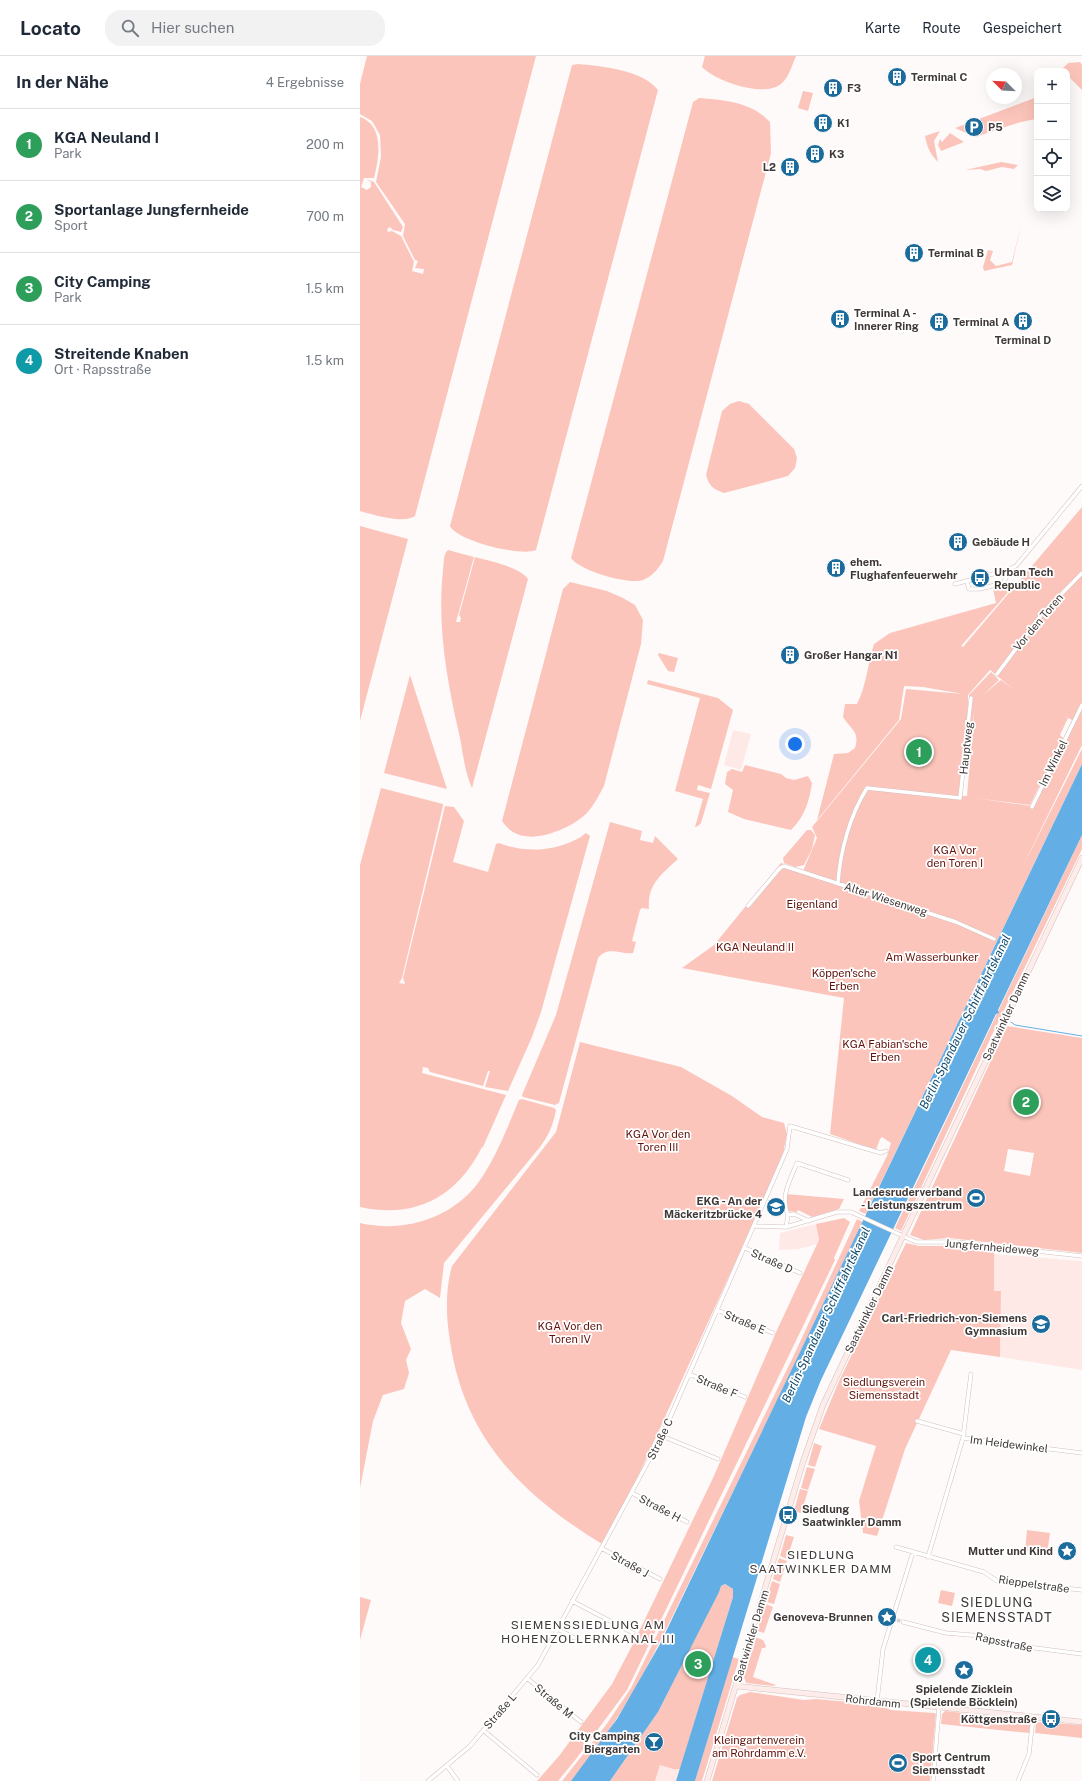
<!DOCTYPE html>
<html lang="de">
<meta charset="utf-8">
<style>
:root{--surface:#fff;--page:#f2f2f3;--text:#1f2937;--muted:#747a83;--line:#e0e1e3;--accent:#1b6c9d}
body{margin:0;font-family:"Public Sans",sans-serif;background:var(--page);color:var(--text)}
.controls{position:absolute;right:12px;top:12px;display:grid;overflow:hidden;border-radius:8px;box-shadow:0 4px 16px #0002}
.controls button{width:36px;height:36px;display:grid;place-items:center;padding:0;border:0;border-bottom:1px solid var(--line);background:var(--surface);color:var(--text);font:20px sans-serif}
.compass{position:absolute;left:626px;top:12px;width:36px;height:36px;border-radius:50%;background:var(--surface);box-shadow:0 4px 16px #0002;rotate:294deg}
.you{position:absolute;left:435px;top:688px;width:14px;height:14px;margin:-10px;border:3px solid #fff;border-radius:50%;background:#1a73e8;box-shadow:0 0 0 6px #1a73e833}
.badge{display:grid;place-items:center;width:26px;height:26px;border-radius:50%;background:var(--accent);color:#fff;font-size:13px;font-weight:700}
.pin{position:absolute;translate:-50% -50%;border:2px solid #fff;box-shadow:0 1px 4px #0006}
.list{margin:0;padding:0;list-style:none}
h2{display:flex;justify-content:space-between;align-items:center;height:52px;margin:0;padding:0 16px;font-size:17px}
h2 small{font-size:13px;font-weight:400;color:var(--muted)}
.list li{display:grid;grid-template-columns:26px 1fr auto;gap:12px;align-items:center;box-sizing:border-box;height:72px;padding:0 16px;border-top:1px solid var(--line)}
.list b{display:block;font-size:15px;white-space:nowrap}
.list p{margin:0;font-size:13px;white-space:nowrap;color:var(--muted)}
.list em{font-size:13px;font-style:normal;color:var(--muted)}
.icon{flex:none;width:22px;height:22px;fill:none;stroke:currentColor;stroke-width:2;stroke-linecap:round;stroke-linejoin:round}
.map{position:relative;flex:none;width:722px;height:1725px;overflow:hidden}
header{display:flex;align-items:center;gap:24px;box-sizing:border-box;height:56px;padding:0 20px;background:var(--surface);border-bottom:1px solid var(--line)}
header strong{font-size:19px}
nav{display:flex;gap:22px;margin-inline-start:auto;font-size:14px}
.search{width:280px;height:36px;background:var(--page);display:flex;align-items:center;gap:10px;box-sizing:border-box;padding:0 14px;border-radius:16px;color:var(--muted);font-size:15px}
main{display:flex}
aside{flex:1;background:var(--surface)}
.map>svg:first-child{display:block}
</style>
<header>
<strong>Locato</strong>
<div class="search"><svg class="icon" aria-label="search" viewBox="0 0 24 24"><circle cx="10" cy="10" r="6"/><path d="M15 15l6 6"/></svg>Hier suchen</div>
<nav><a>Karte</a><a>Route</a><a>Gespeichert</a></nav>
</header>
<main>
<aside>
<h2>In der Nähe<small>4 Ergebnisse</small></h2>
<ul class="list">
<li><span class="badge" style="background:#2e9e5b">1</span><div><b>KGA Neuland I</b><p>Park</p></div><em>200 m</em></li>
<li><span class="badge" style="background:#2e9e5b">2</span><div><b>Sportanlage Jungfernheide</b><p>Sport</p></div><em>700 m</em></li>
<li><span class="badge" style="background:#2e9e5b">3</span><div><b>City Camping</b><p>Park</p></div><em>1.5 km</em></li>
<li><span class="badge" style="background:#0f9aa8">4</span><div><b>Streitende Knaben</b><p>Ort · Rapsstraße</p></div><em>1.5 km</em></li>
</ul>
</aside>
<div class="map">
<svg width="722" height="1725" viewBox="0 0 722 1725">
<rect width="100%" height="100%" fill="#fefafa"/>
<!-- built -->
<path fill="#ffe9e6" d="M373,674L391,678L381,714L364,709Z
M456,1168L459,1184L457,1188L439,1193L419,1194L420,1177Z
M634,1198L722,1205V1314L640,1301L641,1235H634Z
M300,1709L313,1713H320L316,1725H295Z"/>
<!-- green -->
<path fill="#fcc5bb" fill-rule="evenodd" d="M7,0H176L55,460C43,468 14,459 0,455V61C25,70 19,102 14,122H4L1,131L7,134L11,131V126L6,123L14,126L43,171L41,176L33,174L30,171L27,173L28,176L32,175L41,180L54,206L52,215L63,218L64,213L55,212L58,205L55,204L43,180L45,168L16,126L21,101L20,79L12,65L0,58V28Z
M345,0H436C432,9 429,21 422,27C406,43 355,25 342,11Z
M720,6L722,9V34L707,19V15L701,14L708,7Z
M218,8C241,10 283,14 298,34L176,494C162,501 97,485 90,470L212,9Z
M443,35L453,37L448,55L438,52Z
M677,41V63C659,65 636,74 615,81L595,72Z
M339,42C364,44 392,46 410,66L411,97L303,505C298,513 293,520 283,524C269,529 220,515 211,502L333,46Z
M580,75L574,85L578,106C570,98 567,91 565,80Z
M590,77L604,86L581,95L578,89L580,83L582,86Z
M641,106L658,109L654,113L642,111L626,115L620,113L605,114Z
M662,165L652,209L624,215L623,211L628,194L633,195L630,204L636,210L652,206Z
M379,345L389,348L434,393L437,402L435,412L428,420L364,437C353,433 349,430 346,419L362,355L370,348Z
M722,451V689L661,814L722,693V708L506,1158L499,1155L527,1100L531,1087L522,1081L520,1083L516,1094L470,1078L484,942L322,912L354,889L421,807L443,815L457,782L452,771L541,663L546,633L603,638L563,631L544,630L539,664L457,764L474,698L488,697L495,692C500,675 491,674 483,661L485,648H497C506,631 508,607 514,588L530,577L636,547L633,533L652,529L650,534L601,590L603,591ZM630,614L653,633L641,624L623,639L639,624L631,616L609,639V674L611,675L614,657L607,740H601L608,650V639ZM687,651L712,664L671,750L615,742L670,749L703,682L700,679L708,662Z
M0,470L48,483L0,665Z
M88,494L114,501L96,566H100L101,562L99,559L115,501C130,505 159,511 168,523L112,732C105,717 103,698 100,682C87,626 77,571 83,514C84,507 83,498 88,494Z
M210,526L247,535L263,542L275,549L283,564L281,588L244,730C239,739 234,749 227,757C212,772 173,789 153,776C148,773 145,769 142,765L203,533Z
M299,597L318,602L314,616L308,615L298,599Z
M50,619L87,733L24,717Z
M288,624L358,642L373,654L351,733L338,729L337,734L350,737L341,767L338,770L335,771L343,743L315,735L340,642L287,628Z
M385,709L421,718L426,722L434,724L448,720L452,727C449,746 445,760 431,774L384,763L368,756L373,734L365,728L367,716L372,713L382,716Z
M21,732L83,748V750L42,922L39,927L45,928L43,922L85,750L94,751L104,765L93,806L128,816L136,788L139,787C163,796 189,796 213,785C218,783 222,780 226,777L230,780L181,956L172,981L148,1035L125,1031L130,1015H128L123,1030L70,1016L68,1012L63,1011L62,1017L146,1039L123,1091H122C97,1141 56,1163 0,1151V809Z
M250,766L282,775L280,784L293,787L295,780L318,803C302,818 287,828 289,853L282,852L280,854L272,885L276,886L273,897C261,899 248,889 238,902L199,1047L195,1049L163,1041L162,1039L196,959Z
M447,774H451L455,779L452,793L444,809L435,811L424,807L423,802Z
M722,779V793L632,979L541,1175L535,1172Z
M647,970L722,982V1197L589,1182L564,1184L550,1179ZM648,1093L674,1097L670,1120L644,1115Z
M220,986L321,1011L372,1040L402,1061L424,1067L427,1078L423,1098L394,1165L271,1436L242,1488C162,1439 104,1382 90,1285C86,1261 85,1234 92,1210L196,1076Z
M162,1043L194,1052L196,1054C193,1069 189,1079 180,1091L84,1207L80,1242L65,1233L45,1245L41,1267L51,1293L46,1304L49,1317L44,1333L23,1339L13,1365L0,1432V1167C43,1177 91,1163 118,1127C136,1102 147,1072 159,1044Z
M426,1138L484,1143L479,1153L452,1161L438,1154L437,1156L428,1155Z
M484,1162L490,1166L474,1202L475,1204L267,1634L216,1703L198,1725H177L199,1700L252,1628L275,1584L353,1422L417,1274L459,1184L456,1168Z
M497,1163L503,1166C451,1273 400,1381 347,1489C307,1571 271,1655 211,1725H202L246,1669L271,1632L433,1301Z
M546,1187L559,1190H588L634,1196V1235H641L640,1301L591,1294L545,1393L517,1480L503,1477L499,1445L516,1390L459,1373L479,1325Z
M454,1387L462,1390L455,1411L448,1409Z
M447,1411L455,1413L448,1434L441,1432Z
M440,1433L448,1435L441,1457L434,1455Z
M667,1474L690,1477L687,1498L665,1495Z
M426,1479L434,1481L427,1503L420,1500Z
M419,1502L427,1505L420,1526L413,1523Z
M412,1525L420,1528L414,1548L406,1546Z
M365,1528L373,1533V1541L320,1713H313L300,1709L295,1725H250L298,1656L361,1530Z
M581,1534L595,1537L592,1550L578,1547Z
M0,1541L11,1544L0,1584Z
M406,1548L413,1551L404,1577L397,1575Z
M395,1581L403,1584L406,1590L405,1592H402L393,1621L416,1629L414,1630L386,1627L384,1621Z
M372,1601L379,1603L342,1725H335Z
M390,1636L444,1644L456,1643L520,1649L531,1654L574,1657L576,1658L570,1725H352L377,1642L380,1639Z
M585,1655L668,1664L671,1666L669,1677L581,1668L582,1658Z
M676,1666L722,1669V1682L675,1677Z"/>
<!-- water -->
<path fill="#63afe5" d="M722,708V779L638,954L639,957L636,958L461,1324L446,1361L335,1725H316L373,1541V1533L365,1528L361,1530L359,1536L298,1656L250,1725H211L257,1663L300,1588Z"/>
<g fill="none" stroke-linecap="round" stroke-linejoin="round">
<!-- stream -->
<path stroke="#63afe5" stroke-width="1" d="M651,966L655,969L722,980"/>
<!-- street-tunnel -->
<path stroke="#d8d3d3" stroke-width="3.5" stroke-dasharray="3.5 2" stroke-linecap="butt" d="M537,1564L543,1566"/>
<defs>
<path id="street" d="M607,525L609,533H620L643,527L651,513
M595,528L644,515L656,510L722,430
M637,618L682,558L722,517
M672,751L722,649
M478,827C480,796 490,759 507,732L600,742L611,642
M388,850L420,812L424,810L596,866L634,883
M428,1159C420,1141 430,1124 437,1107L488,1124
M428,1159L434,1158L449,1165
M395,1170L426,1171L477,1156H491L556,1186H596L722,1200
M426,1171L428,1159
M385,1192L440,1217
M357,1254L413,1277
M329,1318L385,1341
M557,1365L604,1378
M302,1380L358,1403
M603,1382L722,1397
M272,1437L327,1466
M536,1491L624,1516L637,1525L722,1534
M241,1492L300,1523
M568,1501L603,1382L611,1318
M212,1545L273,1577
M543,1566L586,1577L623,1580L652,1589L722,1598
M198,1573L214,1582
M168,1623L221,1666
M517,1645L523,1593L553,1496
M123,1674L177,1719
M87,1710L98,1725
M68,1725L110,1690L178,1609L302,1380L427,1093L430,1070L521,1097L526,1095
M573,1725L579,1652
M658,1725L669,1698L673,1661"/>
<path id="secondary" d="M376,1630L722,1666
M347,1725L443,1406L463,1349L722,802"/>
</defs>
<!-- street casing -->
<use href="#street" stroke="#d2c1be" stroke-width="4.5"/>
<!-- secondary casing -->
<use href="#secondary" stroke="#d2c1be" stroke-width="6"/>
<!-- street -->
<use href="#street" stroke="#fff" stroke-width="3.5"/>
<!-- secondary -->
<use href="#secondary" stroke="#fdece9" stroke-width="5"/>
</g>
<!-- icons -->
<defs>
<symbol id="building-disc" viewBox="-11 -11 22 22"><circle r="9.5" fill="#1b6c9d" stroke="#fff"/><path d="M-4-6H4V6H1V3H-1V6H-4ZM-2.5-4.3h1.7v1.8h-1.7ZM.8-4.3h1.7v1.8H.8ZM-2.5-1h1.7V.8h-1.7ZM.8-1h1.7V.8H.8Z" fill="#fff"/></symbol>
<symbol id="parking-disc" viewBox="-11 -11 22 22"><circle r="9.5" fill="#1b6c9d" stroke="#fff"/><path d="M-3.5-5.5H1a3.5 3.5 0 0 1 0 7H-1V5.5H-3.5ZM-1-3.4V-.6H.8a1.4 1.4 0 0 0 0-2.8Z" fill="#fff"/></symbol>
<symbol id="bus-disc" viewBox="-11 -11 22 22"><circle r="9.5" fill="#1b6c9d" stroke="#fff"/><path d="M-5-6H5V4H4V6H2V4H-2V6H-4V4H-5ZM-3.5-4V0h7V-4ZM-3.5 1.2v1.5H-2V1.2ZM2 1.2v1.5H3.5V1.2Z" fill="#fff"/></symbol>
<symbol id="stadium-disc" viewBox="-11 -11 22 22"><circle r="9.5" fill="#1b6c9d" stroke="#fff"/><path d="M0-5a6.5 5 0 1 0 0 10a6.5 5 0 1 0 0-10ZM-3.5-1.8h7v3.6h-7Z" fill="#fff"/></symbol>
<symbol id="school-disc" viewBox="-11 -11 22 22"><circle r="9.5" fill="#1b6c9d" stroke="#fff"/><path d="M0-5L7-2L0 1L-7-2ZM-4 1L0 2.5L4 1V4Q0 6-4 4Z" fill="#fff"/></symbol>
<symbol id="sight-disc" viewBox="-11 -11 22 22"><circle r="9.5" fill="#1b6c9d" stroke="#fff"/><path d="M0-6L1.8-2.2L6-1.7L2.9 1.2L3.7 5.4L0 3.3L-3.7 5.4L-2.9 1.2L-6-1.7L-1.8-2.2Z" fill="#fff"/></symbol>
<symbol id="bar-disc" viewBox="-11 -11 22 22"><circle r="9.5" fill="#1b6c9d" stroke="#fff"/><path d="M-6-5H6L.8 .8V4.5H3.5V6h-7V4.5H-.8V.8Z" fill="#fff"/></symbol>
</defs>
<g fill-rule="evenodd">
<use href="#building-disc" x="526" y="10" width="22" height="22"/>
<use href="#building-disc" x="462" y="21" width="22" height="22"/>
<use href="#building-disc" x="452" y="56" width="22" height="22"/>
<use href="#parking-disc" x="603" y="60" width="22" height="22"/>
<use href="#building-disc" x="444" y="87" width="22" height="22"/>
<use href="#building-disc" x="419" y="100" width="22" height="22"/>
<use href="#building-disc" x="543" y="186" width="22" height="22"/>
<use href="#building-disc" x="469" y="252" width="22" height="22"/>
<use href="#building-disc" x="652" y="254" width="22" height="22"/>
<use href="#building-disc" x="568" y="255" width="22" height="22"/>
<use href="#building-disc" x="587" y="475" width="22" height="22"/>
<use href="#building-disc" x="465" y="501" width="22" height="22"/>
<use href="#bus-disc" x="609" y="511" width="22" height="22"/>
<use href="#building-disc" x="419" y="588" width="22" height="22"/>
<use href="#stadium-disc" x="605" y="1131" width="22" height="22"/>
<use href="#school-disc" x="405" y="1140" width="22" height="22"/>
<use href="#school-disc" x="670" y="1257" width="22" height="22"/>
<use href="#bus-disc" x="417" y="1448" width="22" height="22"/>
<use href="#sight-disc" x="696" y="1484" width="22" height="22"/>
<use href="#sight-disc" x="516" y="1550" width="22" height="22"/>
<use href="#sight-disc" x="593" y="1603" width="22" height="22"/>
<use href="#bus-disc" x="680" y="1652" width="22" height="22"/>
<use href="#bar-disc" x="283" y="1675" width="22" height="22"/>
<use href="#stadium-disc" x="527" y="1696" width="22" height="22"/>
</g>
<g text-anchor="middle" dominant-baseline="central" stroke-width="3.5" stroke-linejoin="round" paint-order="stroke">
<!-- poi labels -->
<g font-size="11" font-weight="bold" fill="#403938" stroke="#fff" text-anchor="start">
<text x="551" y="21">Terminal C</text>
<text x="487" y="32">F3</text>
<text x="477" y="67">K1</text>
<text x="628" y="71">P5</text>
<text x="469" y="98">K3</text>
<text x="416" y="111" text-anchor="end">L2</text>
<text x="568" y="197">Terminal B</text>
<text x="494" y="257">Terminal A -<tspan x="494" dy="13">Innerer Ring</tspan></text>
<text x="593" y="266">Terminal A</text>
<text x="663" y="284" text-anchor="middle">Terminal D</text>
<text x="612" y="486">Gebäude H</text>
<text x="490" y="506">ehem.<tspan x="490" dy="13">Flughafenfeuerwehr</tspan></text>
<text x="634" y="516">Urban Tech<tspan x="634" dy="13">Republic</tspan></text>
<text x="444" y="599">Großer Hangar N1</text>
<text x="602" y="1136" text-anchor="end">Landesruderverband<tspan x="602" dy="13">- Leistungszentrum</tspan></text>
<text x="402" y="1145" text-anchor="end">EKG - An der<tspan x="402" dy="13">Mäckeritzbrücke 4</tspan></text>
<text x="667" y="1262" text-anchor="end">Carl-Friedrich-von-Siemens<tspan x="667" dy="13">Gymnasium</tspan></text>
<text x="442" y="1453">Siedlung<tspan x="442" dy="13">Saatwinkler Damm</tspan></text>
<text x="693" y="1495" text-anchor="end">Mutter und Kind</text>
<text x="513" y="1561" text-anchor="end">Genoveva-Brunnen</text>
<text x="604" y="1633" text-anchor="middle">Spielende Zicklein<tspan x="604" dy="13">(Spielende Böcklein)</tspan></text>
<text x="677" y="1663" text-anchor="end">Köttgenstraße</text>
<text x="280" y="1680" text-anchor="end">City Camping<tspan x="280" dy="13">Biergarten</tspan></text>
<text x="552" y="1701">Sport Centrum<tspan x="552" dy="13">Siemensstadt</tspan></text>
</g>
<!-- street labels -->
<g font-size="11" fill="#403938" stroke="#fff">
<text transform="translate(678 566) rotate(-50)">Vor den Toren</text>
<text transform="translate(606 692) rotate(-84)">Hauptweg</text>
<text transform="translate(693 707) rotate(-64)">Im Winkel</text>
<text transform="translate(526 843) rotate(18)">Alter Wiesenweg</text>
<text transform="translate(646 960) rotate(-65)">Saatwinkler Damm</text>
<text transform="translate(632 1191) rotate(5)">Jungfernheideweg</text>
<text transform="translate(412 1205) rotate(24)">Straße D</text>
<text transform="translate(509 1253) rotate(-64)">Saatwinkler Damm</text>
<text transform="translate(385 1266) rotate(23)">Straße E</text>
<text transform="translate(357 1330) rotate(23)">Straße F</text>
<text transform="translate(300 1383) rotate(-64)">Straße C</text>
<text transform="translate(649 1388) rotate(7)">Im Heidewinkel</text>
<text transform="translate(300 1452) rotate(28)">Straße H</text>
<text transform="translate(270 1508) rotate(29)">Straße J</text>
<text transform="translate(674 1528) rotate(8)">Rieppelstraße</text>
<text transform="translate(391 1580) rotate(-73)">Saatwinkler Damm</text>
<text transform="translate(644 1586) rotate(12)">Rapsstraße</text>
<text transform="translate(194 1645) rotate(40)">Straße M</text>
<text transform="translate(513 1645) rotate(6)">Rohrdamm</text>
<text transform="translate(140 1655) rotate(-49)">Straße L</text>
</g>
<!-- park labels -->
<g font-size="11" fill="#5e1009" stroke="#fff">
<text x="595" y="794">KGA Vor<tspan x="595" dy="13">den Toren I</tspan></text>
<text x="452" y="848">Eigenland</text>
<text x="395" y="891">KGA Neuland II</text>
<text x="572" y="901">Am Wasserbunker</text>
<text x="484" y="917">Köppen'sche<tspan x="484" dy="13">Erben</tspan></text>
<text x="525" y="988">KGA Fabian'sche<tspan x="525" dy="13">Erben</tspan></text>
<text x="298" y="1078">KGA Vor den<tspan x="298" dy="13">Toren III</tspan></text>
<text x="210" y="1270">KGA Vor den<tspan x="210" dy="13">Toren IV</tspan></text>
<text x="524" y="1326">Siedlungsverein<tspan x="524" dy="13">Siemensstadt</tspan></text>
<text x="399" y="1684">Kleingartenverein<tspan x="399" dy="13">am Rohrdamm e.V.</tspan></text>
</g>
<!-- water labels -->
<g font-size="12" font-style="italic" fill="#0d496d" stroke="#fff">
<text transform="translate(605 966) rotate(-64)">Berlin-Spandauer Schifffahrtskanal</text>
<text transform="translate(466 1259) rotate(-65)">Berlin-Spandauer Schifffahrtskanal</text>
</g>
<!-- neighbourhood labels -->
<g font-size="12" letter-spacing="1" fill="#403938" stroke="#fff">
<text x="461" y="1499">SIEDLUNG<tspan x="461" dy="14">SAATWINKLER DAMM</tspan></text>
<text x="228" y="1569">SIEMENSSIEDLUNG AM<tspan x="228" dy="14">HOHENZOLLERNKANAL III</tspan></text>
</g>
<!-- quarter labels -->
<g font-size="13" letter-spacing="1" fill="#403938" stroke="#fff">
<text x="637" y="1546">SIEDLUNG<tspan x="637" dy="15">SIEMENSSTADT</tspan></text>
</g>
</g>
</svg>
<div class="controls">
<button>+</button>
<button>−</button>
<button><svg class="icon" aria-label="locate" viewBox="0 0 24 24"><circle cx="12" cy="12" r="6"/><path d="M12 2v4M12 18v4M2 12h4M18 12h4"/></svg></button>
<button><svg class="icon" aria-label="layers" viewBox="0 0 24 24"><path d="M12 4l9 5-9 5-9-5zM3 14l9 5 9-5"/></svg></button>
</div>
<svg class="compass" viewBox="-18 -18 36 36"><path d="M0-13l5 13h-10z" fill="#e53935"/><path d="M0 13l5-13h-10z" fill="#747a83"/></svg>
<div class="you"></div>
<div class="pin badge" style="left:559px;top:696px;background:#2e9e5b">1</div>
<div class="pin badge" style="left:666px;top:1046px;background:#2e9e5b">2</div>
<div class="pin badge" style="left:338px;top:1608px;background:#2e9e5b">3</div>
<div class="pin badge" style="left:568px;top:1604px;background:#0f9aa8">4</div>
</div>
</main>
